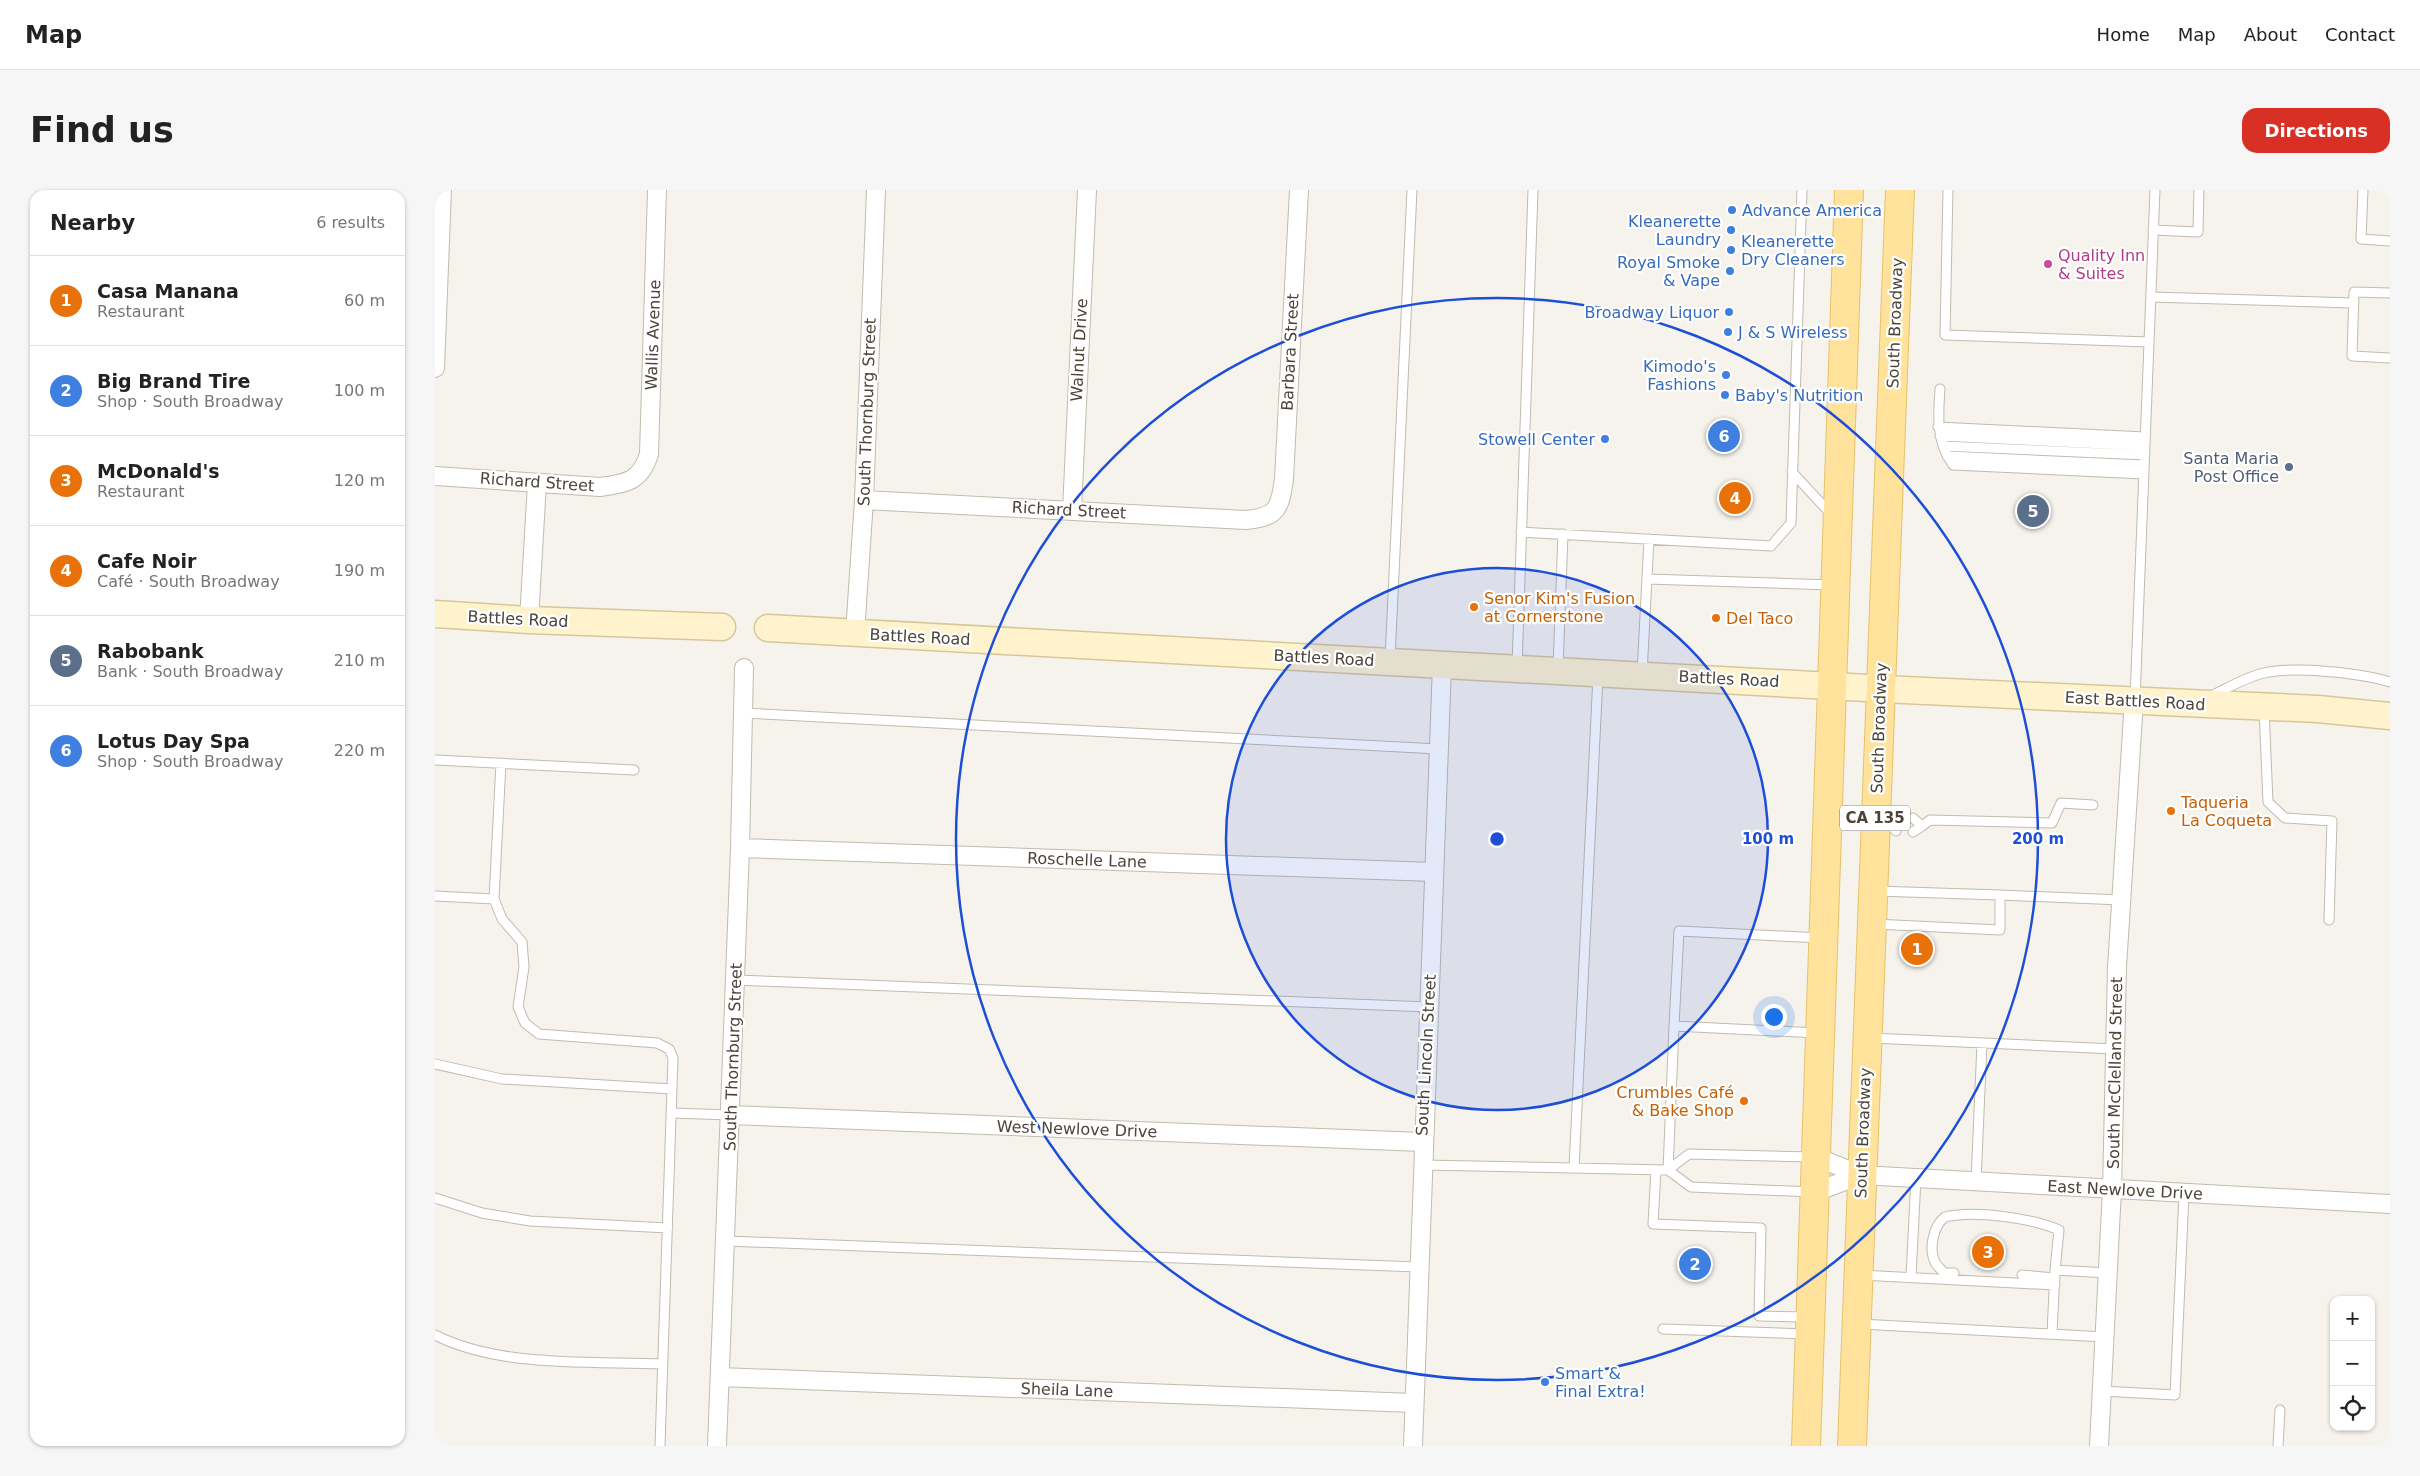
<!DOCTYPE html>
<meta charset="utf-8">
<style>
:root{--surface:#fff;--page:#f6f6f6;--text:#222;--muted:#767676;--line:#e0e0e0;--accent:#d93025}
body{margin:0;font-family:"DejaVu Sans",sans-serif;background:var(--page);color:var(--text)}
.controls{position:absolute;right:15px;bottom:15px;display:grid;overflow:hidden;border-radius:10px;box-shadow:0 1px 4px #0004}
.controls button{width:45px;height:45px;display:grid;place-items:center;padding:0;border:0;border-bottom:1px solid var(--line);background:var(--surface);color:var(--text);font:25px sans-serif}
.you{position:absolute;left:1338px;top:826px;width:18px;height:18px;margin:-12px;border:4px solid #fff;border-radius:50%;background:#1a73e8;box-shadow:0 0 0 8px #1a73e833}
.badge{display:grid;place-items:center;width:32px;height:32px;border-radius:50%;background:var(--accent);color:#fff;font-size:16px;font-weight:700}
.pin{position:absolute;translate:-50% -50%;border:2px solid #fff;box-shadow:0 1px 5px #0006}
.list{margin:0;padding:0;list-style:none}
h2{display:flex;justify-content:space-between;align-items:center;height:65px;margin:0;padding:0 20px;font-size:21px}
h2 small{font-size:16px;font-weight:400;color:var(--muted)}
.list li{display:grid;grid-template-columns:32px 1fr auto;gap:15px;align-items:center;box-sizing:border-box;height:90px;padding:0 20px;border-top:1px solid var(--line)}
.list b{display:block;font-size:19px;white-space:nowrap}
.list p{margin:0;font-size:16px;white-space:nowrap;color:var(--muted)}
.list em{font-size:16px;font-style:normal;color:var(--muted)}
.icon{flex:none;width:28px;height:28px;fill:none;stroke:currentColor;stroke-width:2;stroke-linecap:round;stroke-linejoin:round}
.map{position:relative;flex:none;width:1955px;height:1256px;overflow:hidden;border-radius:15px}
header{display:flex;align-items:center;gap:30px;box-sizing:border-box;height:70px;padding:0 25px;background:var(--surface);border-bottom:1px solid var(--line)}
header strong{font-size:24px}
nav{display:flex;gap:28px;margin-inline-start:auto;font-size:18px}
.intro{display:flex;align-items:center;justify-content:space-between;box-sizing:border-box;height:120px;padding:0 30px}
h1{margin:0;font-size:35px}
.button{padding:12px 22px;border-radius:15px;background:var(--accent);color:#fff;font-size:18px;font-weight:700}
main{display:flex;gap:30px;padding:0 30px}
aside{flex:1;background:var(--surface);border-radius:15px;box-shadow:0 1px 4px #0004}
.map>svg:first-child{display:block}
</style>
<header>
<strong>Map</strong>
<nav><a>Home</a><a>Map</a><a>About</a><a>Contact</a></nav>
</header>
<div class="intro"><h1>Find us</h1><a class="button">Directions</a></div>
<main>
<aside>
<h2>Nearby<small>6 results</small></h2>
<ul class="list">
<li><span class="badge" style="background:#e8710a">1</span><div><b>Casa Manana</b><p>Restaurant</p></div><em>60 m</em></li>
<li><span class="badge" style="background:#3f7fe0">2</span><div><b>Big Brand Tire</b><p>Shop · South Broadway</p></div><em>100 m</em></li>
<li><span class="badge" style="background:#e8710a">3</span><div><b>McDonald's</b><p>Restaurant</p></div><em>120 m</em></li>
<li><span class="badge" style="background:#e8710a">4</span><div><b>Cafe Noir</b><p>Café · South Broadway</p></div><em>190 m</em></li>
<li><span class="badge" style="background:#5c6f8a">5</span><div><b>Rabobank</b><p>Bank · South Broadway</p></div><em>210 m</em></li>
<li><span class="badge" style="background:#3f7fe0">6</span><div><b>Lotus Day Spa</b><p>Shop · South Broadway</p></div><em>220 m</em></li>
</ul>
</aside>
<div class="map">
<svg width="1955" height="1256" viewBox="0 0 1955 1256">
<rect width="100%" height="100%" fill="#f6f3ec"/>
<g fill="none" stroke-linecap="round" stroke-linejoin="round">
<defs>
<path id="lane" d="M1513,0L1510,145L1714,152
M1928,0L1926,49L1955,51
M1718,40L1763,42L1764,0
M1955,103L1919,102L1917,166L1955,168
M1716,107L1919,113
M1505,199C1503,227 1501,251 1518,275L1709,284
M1503,237L1710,247
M1505,246L1710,256
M1508,256L1710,265
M1512,266L1709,275
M1357,282L1396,324
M1086,342L1336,356L1356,333L1367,0
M1212,389L1398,395
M955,469L977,0
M1082,477L1098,0
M1123,478L1128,344
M1207,484L1214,349
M1776,506C1793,498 1811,487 1829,483C1858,476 1926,483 1955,492
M1700,509L1720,0
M1829,519L1833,612L1850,628L1897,631L1894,730
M308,523L1004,559
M0,570L199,580
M1487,636L1495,630L1617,633L1626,613L1658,615
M1461,641L1455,634L1461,628
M1478,642L1487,636L1478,628
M1440,701L1565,705
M0,706L59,709L67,729L87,752L89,777L83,817L90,833L104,844L222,853L234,859L238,868L225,1256
M59,709L66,573
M1439,734L1565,740V705L1686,710
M300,790L994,817
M1239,836L1244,741L1386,748
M1436,848L1680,859
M0,874L67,889L237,899
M236,923L296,925
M987,975L1233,980L1256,997L1378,1002
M1139,978L1163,486
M1221,980L1218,1034L1326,1038L1324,1126L1372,1127
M1233,980L1239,836L1382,843
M1233,980L1254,964L1377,967
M1541,992L1547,853
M0,1008L47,1023L95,1031L233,1038
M291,1051L983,1077
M1519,1083H1509C1507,1080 1503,1077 1501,1074C1493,1060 1498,1036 1510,1027C1540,1020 1596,1028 1624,1040L1620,1080
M1425,1085L1620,1095
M1587,1085L1620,1088
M1476,1087L1481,988
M1425,1134L1670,1147
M1228,1139L1372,1144
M1617,1144L1620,1080L1673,1083
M0,1145C66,1178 155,1171 228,1174
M1667,1201L1740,1205L1749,1003
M1843,1256L1845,1220"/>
<path id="street" d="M0,178L7,0
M0,286L165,297C191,294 206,291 214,264L222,0
M429,310L811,330C842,327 845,319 849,289L864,0
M637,320L652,0
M94,430L102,293
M420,443L429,310L441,0
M305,658L999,682
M296,925L987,952
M1381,967L1426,985L1955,1014
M1380,1002L1426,985
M285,1187L979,1213
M282,1256L305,658L309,478
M978,1256L1007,475
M1664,1256L1677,999L1682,777L1699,510"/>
<path id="secondary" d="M0,424L94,430L287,437
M333,438L1469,500L1883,519L1955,526"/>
<path id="primary" d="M1371,1256L1414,0
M1417,1256L1465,0"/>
</defs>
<!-- lane casing -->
<use href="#lane" stroke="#c2bbae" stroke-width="11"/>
<!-- street casing -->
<use href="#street" stroke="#c2bbae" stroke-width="20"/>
<!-- secondary casing -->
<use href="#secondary" stroke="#d6c79b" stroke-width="29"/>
<!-- primary casing -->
<use href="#primary" stroke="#e6c16a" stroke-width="30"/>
<!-- lane -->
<use href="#lane" stroke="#fff" stroke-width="9"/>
<!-- street -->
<use href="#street" stroke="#fff" stroke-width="18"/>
<!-- secondary -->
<use href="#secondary" stroke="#fff3cd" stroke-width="26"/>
<!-- primary -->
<use href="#primary" stroke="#ffe39c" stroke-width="28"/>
</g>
<!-- distance rings -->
<circle cx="1062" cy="649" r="271" fill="#1d4ed8" fill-opacity=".12"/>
<g fill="none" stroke="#1d4ed8" stroke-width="2.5">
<circle cx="1062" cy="649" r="271"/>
<circle cx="1062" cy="649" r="541"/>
</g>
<!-- markers -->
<g fill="#3f7fe0" stroke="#fff" stroke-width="2">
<circle cx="1297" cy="20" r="5"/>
<circle cx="1296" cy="40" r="5"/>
<circle cx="1296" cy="60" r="5"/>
<circle cx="1295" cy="81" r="5"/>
<circle cx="1294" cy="122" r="5"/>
<circle cx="1293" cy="142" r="5"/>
<circle cx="1291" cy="185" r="5"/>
<circle cx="1290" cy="205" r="5"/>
<circle cx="1170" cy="249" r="5"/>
<circle cx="1110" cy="1192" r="5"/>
</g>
<circle fill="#d1479c" stroke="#fff" stroke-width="2" cx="1613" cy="74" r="5"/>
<circle fill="#5c6f8a" stroke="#fff" stroke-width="2" cx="1854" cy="277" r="5"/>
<g fill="#e8710a" stroke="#fff" stroke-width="2">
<circle cx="1039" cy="417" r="5"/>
<circle cx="1281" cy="428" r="5"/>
<circle cx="1736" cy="621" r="5"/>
<circle cx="1309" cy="911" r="5"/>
</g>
<g text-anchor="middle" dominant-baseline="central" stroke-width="4.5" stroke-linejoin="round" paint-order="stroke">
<!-- shield labels -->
<rect fill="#fff" stroke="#817c74" stroke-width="1" x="1405" y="615.5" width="70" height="25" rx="4"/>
<g font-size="15" font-weight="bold" fill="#4b4439">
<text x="1440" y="628">CA 135</text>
</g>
<!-- shop labels -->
<g font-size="16" fill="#366cbe" stroke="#fff" text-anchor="start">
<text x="1307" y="20">Advance America</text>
<text x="1286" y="31" text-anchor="end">Kleanerette<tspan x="1286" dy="18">Laundry</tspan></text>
<text x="1306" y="51">Kleanerette<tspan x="1306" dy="18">Dry Cleaners</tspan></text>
<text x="1285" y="72" text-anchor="end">Royal Smoke<tspan x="1285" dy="18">&amp; Vape</tspan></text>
<text x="1284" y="122" text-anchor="end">Broadway Liquor</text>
<text x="1303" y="142">J &amp; S Wireless</text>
<text x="1281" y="176" text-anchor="end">Kimodo's<tspan x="1281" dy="18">Fashions</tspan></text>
<text x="1300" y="205">Baby's Nutrition</text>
<text x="1160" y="249" text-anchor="end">Stowell Center</text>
<text x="1120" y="1183">Smart &amp;<tspan x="1120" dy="18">Final Extra!</tspan></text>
</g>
<!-- hotel labels -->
<g font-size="16" fill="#b23c85" stroke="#fff" text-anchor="start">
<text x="1623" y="65">Quality Inn<tspan x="1623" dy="18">&amp; Suites</tspan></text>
</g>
<!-- street labels -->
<g font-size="16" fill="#4b4439" stroke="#fff">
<text transform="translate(1460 133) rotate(-88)">South Broadway</text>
<text transform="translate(218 145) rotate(-88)">Wallis Avenue</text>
<text transform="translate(644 160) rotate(-87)">Walnut Drive</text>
<text transform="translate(855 162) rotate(-87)">Barbara Street</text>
<text transform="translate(432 222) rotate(-88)">South Thornburg Street</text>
<text transform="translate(102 292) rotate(4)">Richard Street</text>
<text transform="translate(634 320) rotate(3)">Richard Street</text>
<text transform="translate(83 429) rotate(3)">Battles Road</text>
<text transform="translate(485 447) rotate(3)">Battles Road</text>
<text transform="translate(889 468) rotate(3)">Battles Road</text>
<text transform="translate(1294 489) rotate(3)">Battles Road</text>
<text transform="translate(1700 511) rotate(3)">East Battles Road</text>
<text transform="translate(1444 538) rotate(-88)">South Broadway</text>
<text transform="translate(652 670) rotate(2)">Roschelle Lane</text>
<text transform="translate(991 865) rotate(-87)">South Lincoln Street</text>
<text transform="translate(298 867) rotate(-88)">South Thornburg Street</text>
<text transform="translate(1680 883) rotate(-89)">South McClelland Street</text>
<text transform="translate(642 939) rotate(2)">West Newlove Drive</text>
<text transform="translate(1428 943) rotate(-88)">South Broadway</text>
<text transform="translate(1690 1000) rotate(3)">East Newlove Drive</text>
<text transform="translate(632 1200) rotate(2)">Sheila Lane</text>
</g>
<!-- service labels -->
<g font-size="16" fill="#4e5e75" stroke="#fff" text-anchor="end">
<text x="1844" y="268">Santa Maria<tspan x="1844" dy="18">Post Office</tspan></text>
</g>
<!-- food labels -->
<g font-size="16" fill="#c56008" stroke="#fff" text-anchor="start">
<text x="1049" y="408">Senor Kim's Fusion<tspan x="1049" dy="18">at Cornerstone</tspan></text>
<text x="1291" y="428">Del Taco</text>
<text x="1746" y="612">Taqueria<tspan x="1746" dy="18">La Coqueta</tspan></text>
<text x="1299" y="902" text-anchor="end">Crumbles Café<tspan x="1299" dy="18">&amp; Bake Shop</tspan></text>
</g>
</g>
<circle cx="1062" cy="649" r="8" fill="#1d4ed8" stroke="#fff" stroke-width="2.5"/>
<g font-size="15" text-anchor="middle" font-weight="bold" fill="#1d4ed8" stroke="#fff" stroke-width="4.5" stroke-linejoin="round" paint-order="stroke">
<text x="1333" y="654">100 m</text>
<text x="1603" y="654">200 m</text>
</g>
</svg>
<div class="controls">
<button>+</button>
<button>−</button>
<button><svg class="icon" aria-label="locate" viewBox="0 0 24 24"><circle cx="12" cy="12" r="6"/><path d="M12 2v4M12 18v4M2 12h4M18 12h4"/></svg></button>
</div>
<div class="you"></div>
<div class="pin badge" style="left:1482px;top:759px;background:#e8710a">1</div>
<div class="pin badge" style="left:1260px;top:1074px;background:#3f7fe0">2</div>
<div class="pin badge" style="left:1553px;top:1062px;background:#e8710a">3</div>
<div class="pin badge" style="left:1300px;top:308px;background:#e8710a">4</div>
<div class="pin badge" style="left:1598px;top:321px;background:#5c6f8a">5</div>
<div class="pin badge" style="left:1289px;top:246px;background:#3f7fe0">6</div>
</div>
</main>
